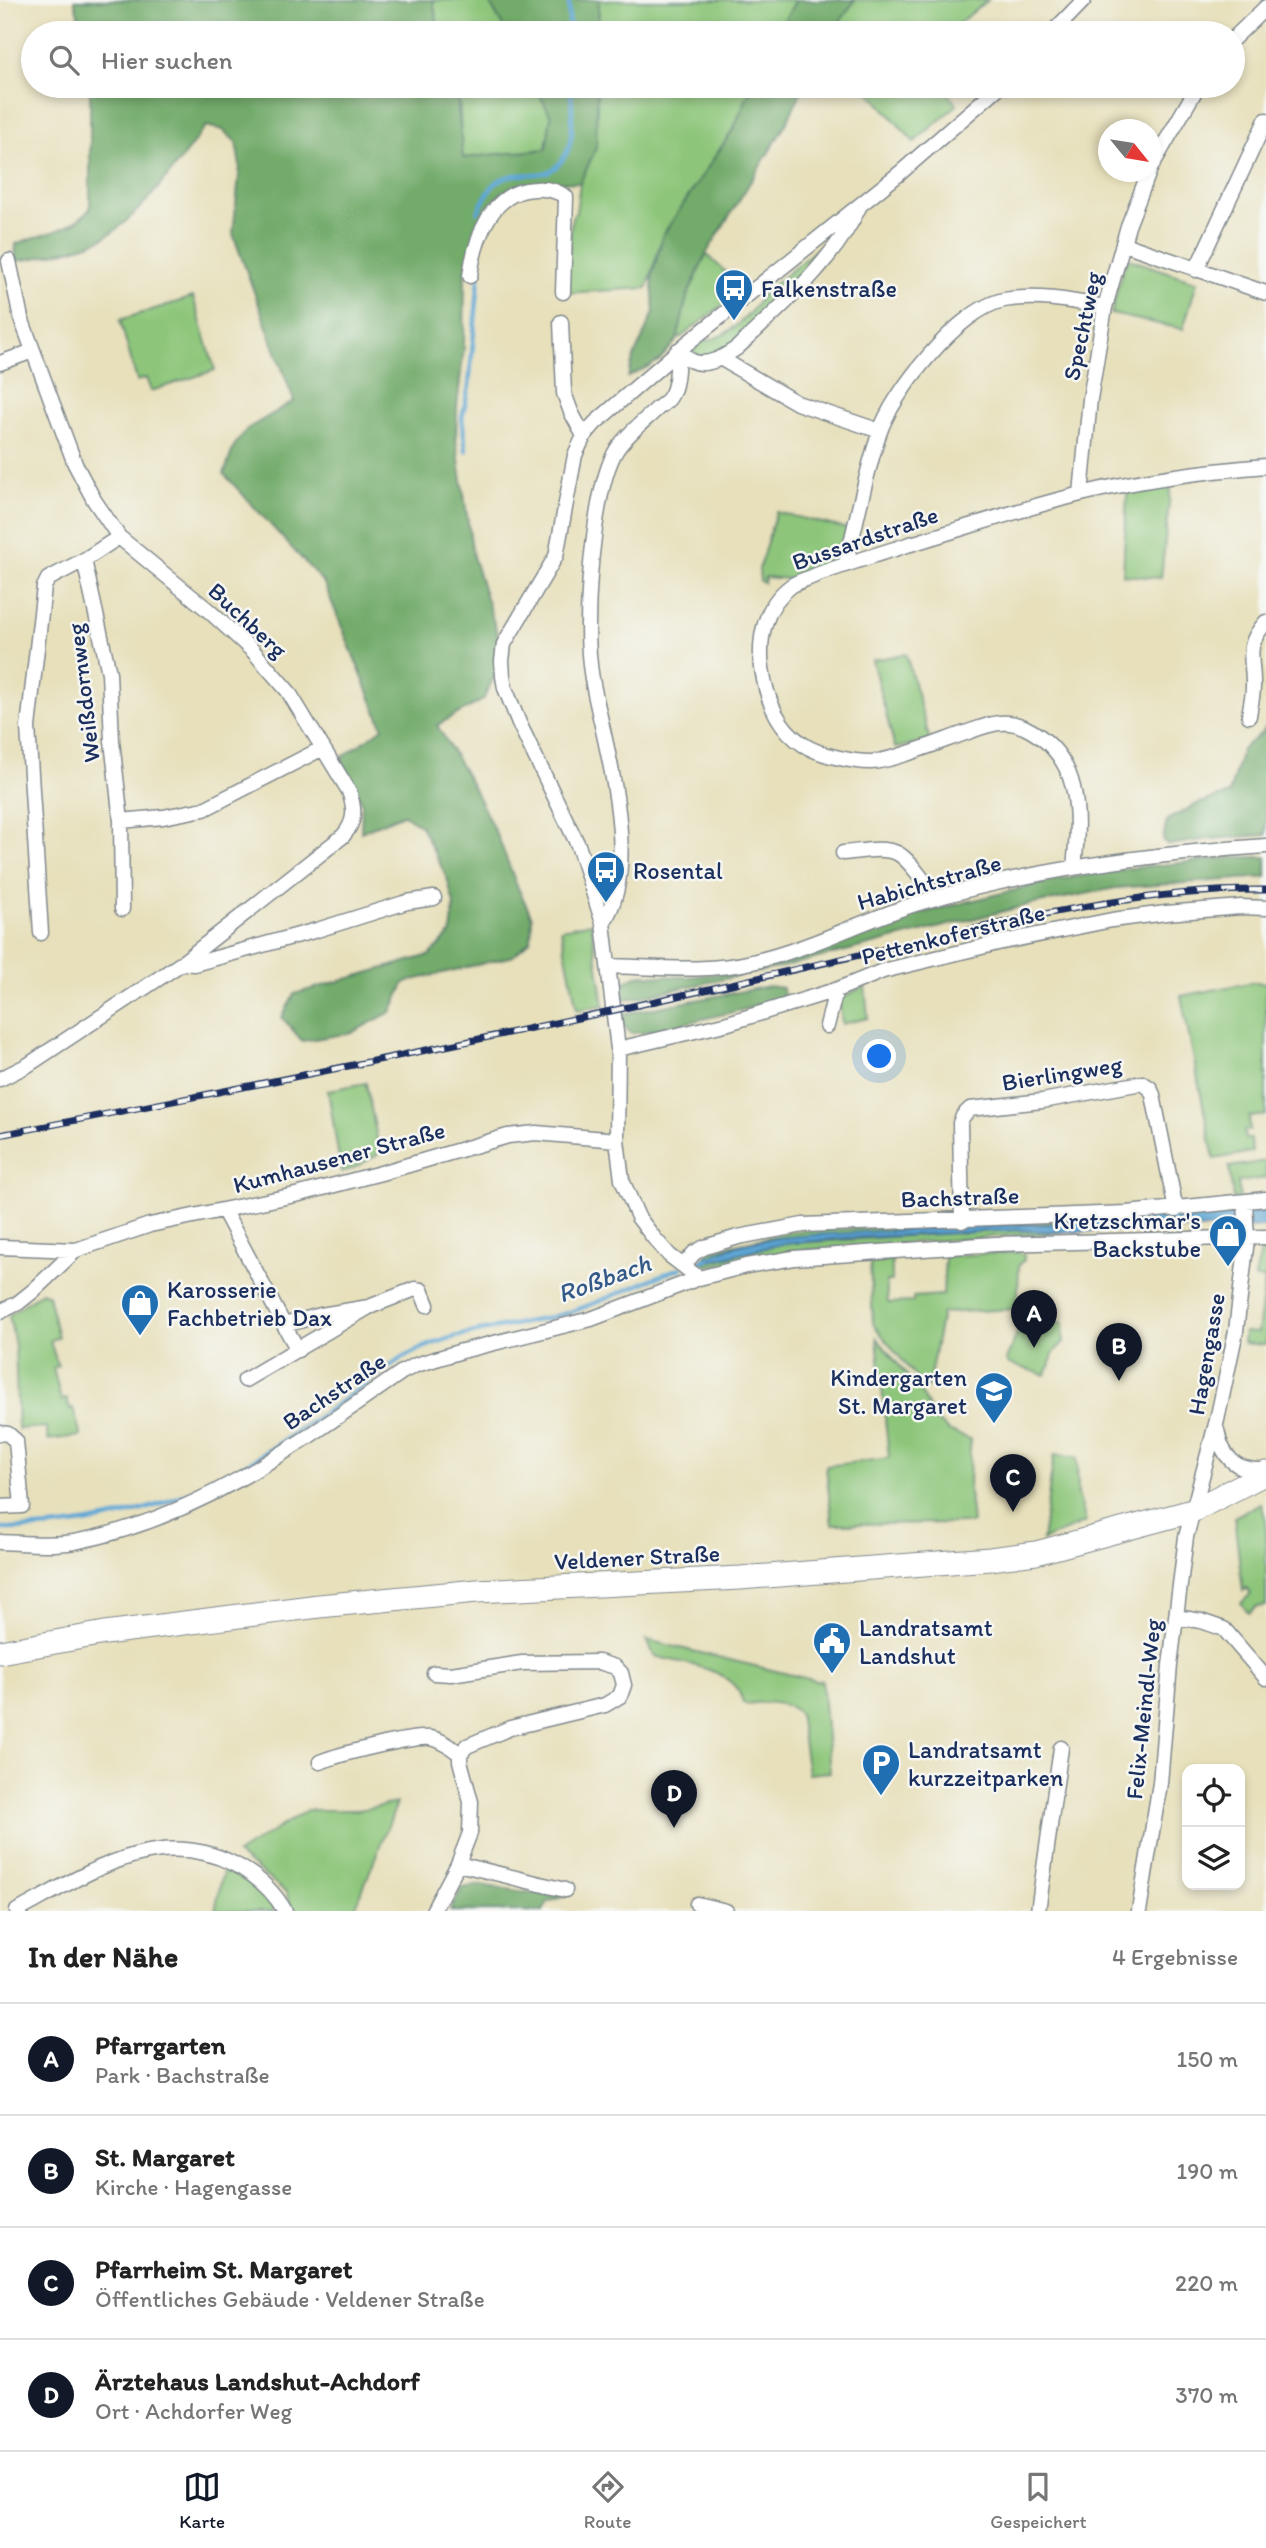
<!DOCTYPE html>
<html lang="de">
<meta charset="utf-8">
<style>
:root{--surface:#fff;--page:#f6f6f6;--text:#222;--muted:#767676;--line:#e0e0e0;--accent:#111827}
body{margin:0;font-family:Itim,sans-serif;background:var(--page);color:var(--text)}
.controls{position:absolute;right:21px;bottom:21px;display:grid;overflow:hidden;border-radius:14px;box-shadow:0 4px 10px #0003}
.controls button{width:63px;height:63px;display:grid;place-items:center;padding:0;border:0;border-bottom:2px solid var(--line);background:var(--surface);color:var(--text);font:35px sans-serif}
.compass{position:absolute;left:1098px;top:119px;width:63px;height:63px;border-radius:50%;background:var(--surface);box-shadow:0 4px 10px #0003;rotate:120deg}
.you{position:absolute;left:880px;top:1057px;width:24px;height:24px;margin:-18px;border:5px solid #fff;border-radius:50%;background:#1a73e8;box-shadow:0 0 0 10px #1a73e833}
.badge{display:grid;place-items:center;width:46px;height:46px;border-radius:50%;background:var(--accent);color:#fff;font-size:23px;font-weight:700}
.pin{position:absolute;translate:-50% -58px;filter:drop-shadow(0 2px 4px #0008)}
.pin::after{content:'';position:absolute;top:37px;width:24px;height:21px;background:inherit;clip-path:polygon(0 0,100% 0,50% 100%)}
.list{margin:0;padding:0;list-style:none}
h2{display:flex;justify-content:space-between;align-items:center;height:91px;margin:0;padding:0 28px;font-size:30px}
h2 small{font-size:23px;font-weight:400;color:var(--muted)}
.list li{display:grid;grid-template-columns:46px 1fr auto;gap:21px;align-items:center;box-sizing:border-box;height:112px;padding:0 28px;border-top:2px solid var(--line)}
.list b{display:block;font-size:26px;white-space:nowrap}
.list p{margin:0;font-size:23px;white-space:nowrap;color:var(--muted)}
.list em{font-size:23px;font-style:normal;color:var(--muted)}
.icon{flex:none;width:38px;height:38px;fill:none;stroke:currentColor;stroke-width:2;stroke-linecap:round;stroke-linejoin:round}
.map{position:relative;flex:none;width:1266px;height:1911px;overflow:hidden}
.search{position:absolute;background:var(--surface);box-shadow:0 4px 10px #0003;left:21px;right:21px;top:21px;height:77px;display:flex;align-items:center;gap:18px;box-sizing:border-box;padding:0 24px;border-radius:38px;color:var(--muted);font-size:26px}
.sheet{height:539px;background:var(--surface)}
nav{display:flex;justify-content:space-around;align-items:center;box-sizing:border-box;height:98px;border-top:2px solid var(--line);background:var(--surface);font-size:19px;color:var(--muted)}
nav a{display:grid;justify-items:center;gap:4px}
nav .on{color:var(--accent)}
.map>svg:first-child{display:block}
</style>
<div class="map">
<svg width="1266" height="1911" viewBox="0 0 1266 1911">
<rect width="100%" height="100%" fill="#f6f6f2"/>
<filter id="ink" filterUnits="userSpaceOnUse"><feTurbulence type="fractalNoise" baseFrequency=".0143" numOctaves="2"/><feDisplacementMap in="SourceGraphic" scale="14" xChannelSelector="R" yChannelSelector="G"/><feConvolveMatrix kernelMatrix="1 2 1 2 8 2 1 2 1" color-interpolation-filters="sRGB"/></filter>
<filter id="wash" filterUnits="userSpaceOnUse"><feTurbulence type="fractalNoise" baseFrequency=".00686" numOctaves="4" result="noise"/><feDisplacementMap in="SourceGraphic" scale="28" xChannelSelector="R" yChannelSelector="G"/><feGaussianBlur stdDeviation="1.57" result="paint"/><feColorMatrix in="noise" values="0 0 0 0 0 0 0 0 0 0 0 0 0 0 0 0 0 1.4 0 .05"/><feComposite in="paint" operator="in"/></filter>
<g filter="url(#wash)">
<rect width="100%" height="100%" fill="#e7e0bb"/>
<!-- green -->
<path fill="#8dc67a" stroke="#547a6c" stroke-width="2" d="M433,0H488L507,33H439Z
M599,0H796L777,33H598Z
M855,0H988L947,33H832Z
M456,86H535L551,116L546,149L462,158L459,93Z
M597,86H752L734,128L663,235L647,288L566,293L572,217L576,212L580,183L596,148Z
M864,86H942L957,105L914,142Z
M844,226L823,256L732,344L708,358L695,355L692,351L702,341C725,340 751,316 762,295Z
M706,254L744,289L677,340L687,297Z
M1129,259L1197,282L1183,329L1111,314L1123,268Z
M193,297L215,370L151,391L146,378L137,381L120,320Z
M1171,485L1161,578L1123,575L1127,493Z
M776,512L848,529L840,557L788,579L765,577L764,583L760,581L759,569Z
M906,654L930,741L895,748L872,660Z
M591,923L604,1005L577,1010L561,929Z
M1254,982L1266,983V1115L1249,1117L1250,1130L1244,1131L1245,1139H1251L1252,1152L1214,1159L1181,996Z
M865,986L868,1018L842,1024L839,999Z
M366,1083L380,1153L352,1169L341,1172L328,1090Z
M1266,1161V1178L1238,1182L1240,1197L1233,1198L1229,1167Z
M1068,1221L1054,1225H1005L791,1237C762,1241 729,1245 703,1259L708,1251L718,1248L795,1231Z
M1007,1230L1068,1232L798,1250L708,1266L704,1263L781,1244Z
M1266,1246V1345L1243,1343L1244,1332L1258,1333L1265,1279L1255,1278L1260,1256Z
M1019,1252L1024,1255V1260L1019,1265L1018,1294L1014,1309L942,1313L928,1387L925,1389L873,1324L870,1262L892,1260V1281H886L888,1303L913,1302V1297L943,1295L945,1256Z
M42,1292L48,1295L58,1337L50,1341L58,1366L53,1368L61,1400L67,1399L70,1409L73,1408L81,1436L48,1440L46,1427L18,1429L15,1346L9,1315Z
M1023,1319L1063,1323L1064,1342L1054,1352L1046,1375L1009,1364L1006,1360Z
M877,1338L922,1394L935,1419L948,1431L970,1439L969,1492L972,1523L832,1524L826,1466L889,1458Z
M1054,1455L1077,1458L1078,1494L1086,1522L1042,1541Z
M1261,1503L1266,1520V1606L1256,1607L1249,1613L1241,1603L1251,1594L1246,1588L1243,1591L1234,1517Z
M647,1640L817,1681L822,1680L830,1772L808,1774L799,1713C784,1700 766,1702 746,1704L743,1702C734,1667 684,1664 654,1656Z
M397,1803L354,1911H293L286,1892L237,1854L307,1810H358Z
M224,1867L246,1880L273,1906L274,1911H215Z"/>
<!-- forest -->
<path fill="#72ab6a" stroke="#466d64" stroke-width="2" d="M74,0H433L439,33H83Z
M488,0H599L598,33H507Z
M796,0H855L832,33H777Z
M90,86H456L463,158L546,149L551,116L535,86H597L596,148L580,183C555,181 530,181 507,190L465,274L464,347L457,407L456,440L473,556L498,636L500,664L483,700L437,725L473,787L500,842L517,886L532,917L531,940L513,956L405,982L391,1012L351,1033L302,1041L282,1017L294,994L430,955L451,933L454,904L447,878L421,826L403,814L361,832L362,804L341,758L383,728L324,583L224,474L234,446L247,429L294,401L233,234L240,166L236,142L223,130L206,126C182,158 135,224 99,240C84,247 32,260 15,261L16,244C41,234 71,231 90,209Z
M752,86H804L786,124L706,254L687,297L677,340L659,361L628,377L633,359L654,312L652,276L663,235L734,128Z
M1266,726V835L1209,839L1168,845L1163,840L1167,820L1199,803L1229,794L1242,750C1249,740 1261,738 1266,726Z
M1238,857H1266V877L1116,888L1028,905L782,967L623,1000L621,990L623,983L634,977L642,975L687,977L738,972L802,956L910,916L1051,881L1131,868Z
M769,986L782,988L784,995L781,1001L642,1033H631L623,1025L622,1014Z
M479,1885L533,1893L571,1894L548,1902L543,1911H450L462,1888Z"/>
<!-- water -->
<path fill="#5ca6d4" stroke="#3c6a99" stroke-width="2" d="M1266,1211V1227L1068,1232L1018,1230L848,1238L781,1244L702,1262L703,1259C745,1236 804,1236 851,1233C903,1230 955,1227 1007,1225C1027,1224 1047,1226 1066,1223L1069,1219Z"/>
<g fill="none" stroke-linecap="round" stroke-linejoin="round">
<!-- stream -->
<path stroke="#5ca6d4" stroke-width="4.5" d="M569,0V33
M478,212C483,202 489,187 500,180C523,166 549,188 567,152C575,137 571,103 571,86
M466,451L462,418L469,386L479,278
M689,1265L708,1259
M0,1529C86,1530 168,1510 243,1466C275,1448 305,1426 336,1405C362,1388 386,1366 414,1352C460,1329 514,1328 563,1314C603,1303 641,1281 681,1268"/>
</g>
</g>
<g filter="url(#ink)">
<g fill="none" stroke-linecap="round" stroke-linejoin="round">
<defs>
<path id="minor" d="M1052,33L1084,0
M1233,39L1266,7
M1150,169L1198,86
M1124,244L1266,293
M1196,270L1266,120
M470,276C475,239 491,190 535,189C547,188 556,190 566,197L563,292
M561,322L564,393L571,412L584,436
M678,350C683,353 688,359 692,361C707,368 725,356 737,348C780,307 834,262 859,207
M720,358L797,403L880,431
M0,363L33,351
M1081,494L1090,399L1105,307L1128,226L1149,172
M84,560L109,673L112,741L121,821L122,909
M846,563C857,520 865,476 879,434C892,393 960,308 1004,300C1037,294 1072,301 1105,307
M1249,716C1250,707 1253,697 1253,687C1254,658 1243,648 1266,622
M121,821L163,817L204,809L323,748
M843,853C859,852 882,846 897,853C910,859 927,887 937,898
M1074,867C1080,813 1082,755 1024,727C1004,718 987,725 968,732C944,740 894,761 871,762C853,762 819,755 804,745C777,728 766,697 762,668C758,638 765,605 791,586C798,581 808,579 816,575C846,564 876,555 907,545C965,528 1023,508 1081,494C1142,479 1204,471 1266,466
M603,923C643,864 604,744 592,679C589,662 588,643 588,626C588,584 595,483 617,449C628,433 644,421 658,408C662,405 668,401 670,397C678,385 677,364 678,350
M41,933L28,727L44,587L48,579L84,560L119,537
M182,963L194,964L317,930L407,902L434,898
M609,966C656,967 706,973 752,962C811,949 864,919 922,902C1033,869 1150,854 1266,846
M827,1026L836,990
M618,1049L725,1024L836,990L883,971L998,943L1112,920L1166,913L1241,907L1266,908
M0,1079L28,1065L182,963L343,836C356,821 355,809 349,791L288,691L253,651L208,610L119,537L94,500L75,464L21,318L9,261
M224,1211L284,1325L321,1315L369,1307
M962,1221L960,1123L963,1116L970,1109L1042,1101L1142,1083L1150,1088L1153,1095L1176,1210
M0,1247L76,1250
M684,1265L694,1253L705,1247L738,1237L803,1225L1127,1213L1266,1199
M699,1278L669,1255L654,1238L638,1217L622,1180L617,1140L618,1049L603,923L578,845L519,723L505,688L503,676L502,661L504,644L556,556L575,455L584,436L595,423L685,345L900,173L1000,86
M0,1312L18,1303L33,1291L76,1250L150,1225L300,1194L381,1173L508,1136L536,1133L617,1140
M284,1325L298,1350
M245,1380L369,1307L415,1289L421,1290L427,1305
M1217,1430C1222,1458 1236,1472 1266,1470
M0,1433L8,1434L16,1441L22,1506L0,1507
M0,1542C24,1543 50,1546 74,1542C198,1519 300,1443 402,1372L416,1365L462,1351L591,1319L699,1278L746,1266L794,1258L995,1244L1266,1237
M1176,1617L1201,1621L1224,1629L1266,1678
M320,1762C339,1754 412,1736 430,1738C442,1740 451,1747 460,1754
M458,1864L565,1890
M697,1904L726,1911
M17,1911C85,1875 157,1824 234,1864C256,1875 273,1890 285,1911
M433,1911L458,1864L470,1833L471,1802L460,1761V1754L467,1746L510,1728L605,1705L620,1696L624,1685L621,1673L615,1667L599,1662L522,1663L451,1674L434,1673
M1038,1911L1061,1748
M1139,1911L1160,1783L1170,1665L1186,1537L1217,1420L1236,1331L1247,1239L1245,1202"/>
<path id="primary" d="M0,1652L105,1633L319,1606L477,1591L740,1578L990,1559L1036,1553L1192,1511L1266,1473"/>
</defs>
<!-- minor casing -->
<use href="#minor" stroke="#81888c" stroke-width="17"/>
<!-- primary casing -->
<use href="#primary" stroke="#81888c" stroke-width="25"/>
<!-- minor -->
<use href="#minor" stroke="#fff" stroke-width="14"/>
<!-- primary -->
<use href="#primary" stroke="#fff" stroke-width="23"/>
<defs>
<path id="rail" d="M0,1135C235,1089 471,1043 705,990C783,972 861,954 939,937C1047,912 1155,889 1266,890"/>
</defs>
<!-- rail casing -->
<use href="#rail" stroke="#1b2f5e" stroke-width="7"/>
<!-- rail -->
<use href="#rail" stroke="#f6f6f2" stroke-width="4.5" stroke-dasharray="13" stroke-linecap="butt"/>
</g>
</g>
<!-- icons -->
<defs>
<symbol id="bus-pin" viewBox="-11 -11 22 30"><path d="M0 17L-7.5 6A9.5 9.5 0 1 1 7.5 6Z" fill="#1f6fb2" stroke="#f6f6f2"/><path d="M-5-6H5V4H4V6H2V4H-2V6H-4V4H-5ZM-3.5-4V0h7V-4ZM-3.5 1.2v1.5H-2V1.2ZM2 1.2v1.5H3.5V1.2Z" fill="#fff"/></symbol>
<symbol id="shop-pin" viewBox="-11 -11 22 30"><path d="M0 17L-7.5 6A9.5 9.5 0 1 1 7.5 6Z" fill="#1f6fb2" stroke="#f6f6f2"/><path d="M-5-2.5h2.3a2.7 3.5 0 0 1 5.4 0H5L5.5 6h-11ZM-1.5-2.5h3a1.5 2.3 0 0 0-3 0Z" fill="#fff"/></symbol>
<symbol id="school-pin" viewBox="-11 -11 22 30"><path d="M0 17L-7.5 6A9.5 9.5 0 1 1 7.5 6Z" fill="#1f6fb2" stroke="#f6f6f2"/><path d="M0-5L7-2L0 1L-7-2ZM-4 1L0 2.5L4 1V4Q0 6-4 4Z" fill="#fff"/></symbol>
<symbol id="civic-pin" viewBox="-11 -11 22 30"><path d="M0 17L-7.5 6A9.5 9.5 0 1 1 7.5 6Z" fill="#1f6fb2" stroke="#f6f6f2"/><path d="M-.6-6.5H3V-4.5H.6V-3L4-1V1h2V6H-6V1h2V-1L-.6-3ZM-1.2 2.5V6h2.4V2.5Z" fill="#fff"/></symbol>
<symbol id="parking-pin" viewBox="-11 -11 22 30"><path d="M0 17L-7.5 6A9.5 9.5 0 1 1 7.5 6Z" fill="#1f6fb2" stroke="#f6f6f2"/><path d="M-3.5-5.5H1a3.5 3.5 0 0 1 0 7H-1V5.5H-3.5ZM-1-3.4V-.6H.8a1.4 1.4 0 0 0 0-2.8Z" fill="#fff"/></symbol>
</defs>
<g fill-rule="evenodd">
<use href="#bus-pin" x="712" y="266" width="44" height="60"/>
<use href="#bus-pin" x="584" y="848" width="44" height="60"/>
<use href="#shop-pin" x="1206" y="1212" width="44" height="60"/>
<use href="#shop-pin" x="118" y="1281" width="44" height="60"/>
<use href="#school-pin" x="972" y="1369" width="44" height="60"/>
<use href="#civic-pin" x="810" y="1619" width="44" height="60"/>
<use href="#parking-pin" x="859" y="1741" width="44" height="60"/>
</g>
<g text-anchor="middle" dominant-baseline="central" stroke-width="5" stroke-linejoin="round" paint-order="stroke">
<!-- poi labels -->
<g font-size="24" fill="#1b2f5e" stroke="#f6f6f2" text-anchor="start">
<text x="761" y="288">Falkenstraße</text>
<text x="633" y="870">Rosental</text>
<text x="1201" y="1220" text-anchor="end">Kretzschmar's<tspan x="1201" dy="28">Backstube</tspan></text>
<text x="167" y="1289">Karosserie<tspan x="167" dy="28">Fachbetrieb Dax</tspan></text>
<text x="967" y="1377" text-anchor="end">Kindergarten<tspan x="967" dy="28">St. Margaret</tspan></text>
<text x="859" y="1627">Landratsamt<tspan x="859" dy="28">Landshut</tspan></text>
<text x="908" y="1749">Landratsamt<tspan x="908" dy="28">kurzzeitparken</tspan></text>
</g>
<!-- street labels -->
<g font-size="24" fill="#1b2f5e" stroke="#f6f6f2">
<text transform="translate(1082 326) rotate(-78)">Spechtweg</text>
<text transform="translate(865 538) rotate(-19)">Bussardstraße</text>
<text transform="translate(248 620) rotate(43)">Buchberg</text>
<text transform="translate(83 693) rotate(-97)">Weißdornweg</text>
<text transform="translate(929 882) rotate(-16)">Habichtstraße</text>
<text transform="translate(953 934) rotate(-14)">Pettenkoferstraße</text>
<text transform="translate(1062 1073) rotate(-9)">Bierlingweg</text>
<text transform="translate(339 1157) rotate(-15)">Kumhausener Straße</text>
<text transform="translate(960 1197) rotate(-2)">Bachstraße</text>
<text transform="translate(1206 1354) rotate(-80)">Hagengasse</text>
<text transform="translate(334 1391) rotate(-34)">Bachstraße</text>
<text transform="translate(637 1557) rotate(-3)">Veldener Straße</text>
<text transform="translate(1143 1709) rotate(-84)">Felix-Meindl-Weg</text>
</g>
<!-- water labels -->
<g font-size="26" font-style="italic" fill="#325987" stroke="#f6f6f2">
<text transform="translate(604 1278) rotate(-20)">Roßbach</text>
</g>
</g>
</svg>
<div class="controls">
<button><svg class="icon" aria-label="locate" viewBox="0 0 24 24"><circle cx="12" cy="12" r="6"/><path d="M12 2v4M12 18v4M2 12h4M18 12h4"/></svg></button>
<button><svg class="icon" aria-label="layers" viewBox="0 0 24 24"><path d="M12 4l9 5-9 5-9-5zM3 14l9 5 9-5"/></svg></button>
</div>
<svg class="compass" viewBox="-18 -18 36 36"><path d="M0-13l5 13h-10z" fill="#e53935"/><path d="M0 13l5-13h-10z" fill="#767676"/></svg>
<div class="you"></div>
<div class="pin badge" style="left:1034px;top:1348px">A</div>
<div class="pin badge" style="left:1119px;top:1381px">B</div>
<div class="pin badge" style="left:1013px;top:1512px">C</div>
<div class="pin badge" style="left:674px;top:1828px">D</div>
<div class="search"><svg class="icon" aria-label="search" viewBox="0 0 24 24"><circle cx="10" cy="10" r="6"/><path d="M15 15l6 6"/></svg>Hier suchen</div>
</div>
<section class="sheet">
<h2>In der Nähe<small>4 Ergebnisse</small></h2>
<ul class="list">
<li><span class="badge">A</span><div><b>Pfarrgarten</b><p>Park · Bachstraße</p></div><em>150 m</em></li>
<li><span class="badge">B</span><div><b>St. Margaret</b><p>Kirche · Hagengasse</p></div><em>190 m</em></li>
<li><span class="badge">C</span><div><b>Pfarrheim St. Margaret</b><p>Öffentliches Gebäude · Veldener Straße</p></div><em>220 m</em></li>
<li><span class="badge">D</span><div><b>Ärztehaus Landshut-Achdorf</b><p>Ort · Achdorfer Weg</p></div><em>370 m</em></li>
</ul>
</section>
<nav>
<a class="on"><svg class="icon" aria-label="map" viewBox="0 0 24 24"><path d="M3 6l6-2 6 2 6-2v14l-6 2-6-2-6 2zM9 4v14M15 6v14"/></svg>Karte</a>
<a><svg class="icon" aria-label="directions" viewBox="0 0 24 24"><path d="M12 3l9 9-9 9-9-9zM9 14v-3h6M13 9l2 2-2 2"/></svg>Route</a>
<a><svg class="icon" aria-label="saved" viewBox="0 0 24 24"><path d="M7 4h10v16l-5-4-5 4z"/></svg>Gespeichert</a>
</nav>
